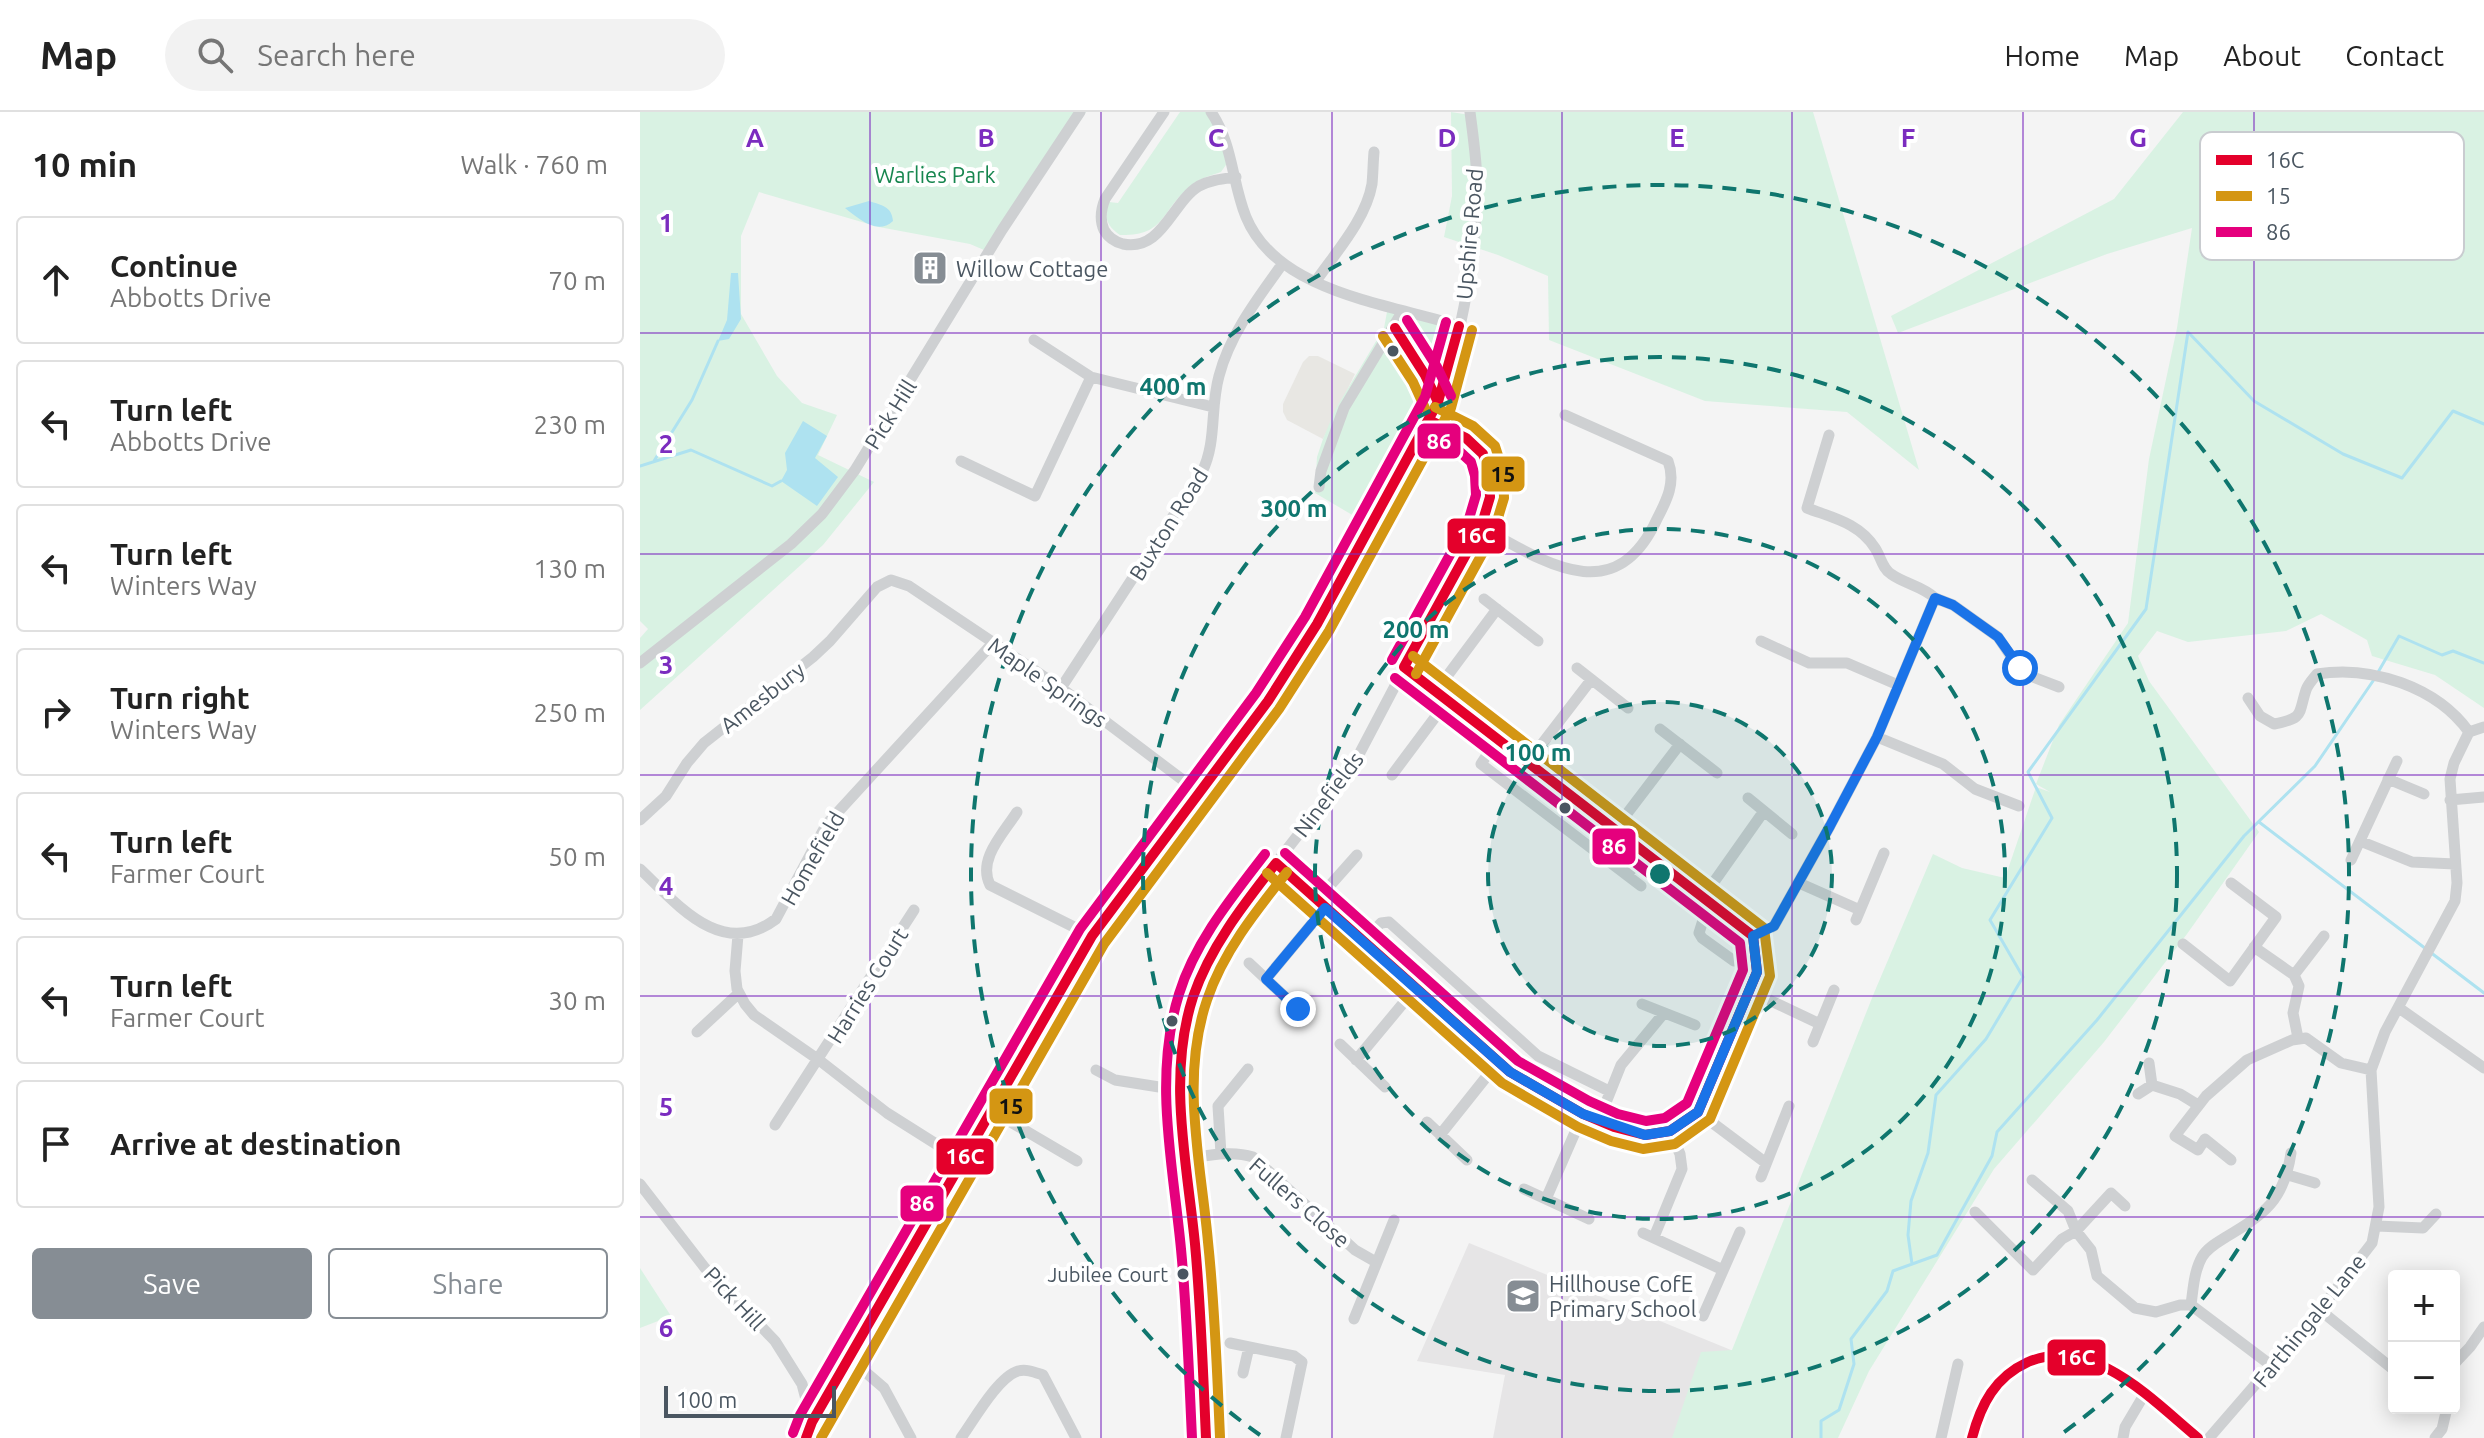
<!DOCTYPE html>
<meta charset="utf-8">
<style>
:root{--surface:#fff;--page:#f2f2f2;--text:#222;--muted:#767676;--line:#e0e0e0;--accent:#868d94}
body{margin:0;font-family:Ubuntu,sans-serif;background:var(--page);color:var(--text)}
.controls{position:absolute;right:24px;bottom:24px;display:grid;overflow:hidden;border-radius:8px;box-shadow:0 4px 20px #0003}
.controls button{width:72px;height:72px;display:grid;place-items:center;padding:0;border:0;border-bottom:2px solid var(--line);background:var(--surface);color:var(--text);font:40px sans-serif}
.scale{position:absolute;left:24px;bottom:20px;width:172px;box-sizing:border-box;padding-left:8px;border:4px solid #4a5661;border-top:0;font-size:22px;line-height:28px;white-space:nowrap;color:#4a5661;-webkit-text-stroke:6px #fff;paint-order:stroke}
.stop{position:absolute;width:24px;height:24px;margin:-18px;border:6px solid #1a73e8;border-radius:50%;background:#fff}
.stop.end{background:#1a73e8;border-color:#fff;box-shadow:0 2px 8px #0008}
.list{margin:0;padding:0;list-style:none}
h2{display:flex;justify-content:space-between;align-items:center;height:104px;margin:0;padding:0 32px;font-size:34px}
h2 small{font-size:26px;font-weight:400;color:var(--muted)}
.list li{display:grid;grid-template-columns:52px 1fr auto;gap:24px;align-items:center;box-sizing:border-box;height:128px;margin:0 16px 16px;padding:0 16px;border:2px solid var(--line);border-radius:8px}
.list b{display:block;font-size:30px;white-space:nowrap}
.list p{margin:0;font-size:26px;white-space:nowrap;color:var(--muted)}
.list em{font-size:26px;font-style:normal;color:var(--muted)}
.actions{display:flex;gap:16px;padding:24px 32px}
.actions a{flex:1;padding:18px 0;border:2px solid var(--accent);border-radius:8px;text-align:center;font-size:28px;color:var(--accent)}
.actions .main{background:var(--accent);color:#fff}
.icon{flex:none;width:44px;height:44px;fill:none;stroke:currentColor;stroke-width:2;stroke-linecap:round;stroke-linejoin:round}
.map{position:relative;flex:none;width:1844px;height:1326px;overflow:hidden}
header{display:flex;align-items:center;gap:48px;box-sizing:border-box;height:112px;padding:0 40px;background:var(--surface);border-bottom:2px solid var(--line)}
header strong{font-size:38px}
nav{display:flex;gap:44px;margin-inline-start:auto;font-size:28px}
.search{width:560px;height:72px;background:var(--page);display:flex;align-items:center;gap:20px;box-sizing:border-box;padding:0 28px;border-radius:44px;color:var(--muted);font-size:30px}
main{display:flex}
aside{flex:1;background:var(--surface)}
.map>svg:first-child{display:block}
</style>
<header>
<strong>Map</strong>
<div class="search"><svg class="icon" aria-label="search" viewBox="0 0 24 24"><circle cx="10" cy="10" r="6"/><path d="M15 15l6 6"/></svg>Search here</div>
<nav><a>Home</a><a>Map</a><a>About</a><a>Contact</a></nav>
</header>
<main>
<aside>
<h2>10 min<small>Walk · 760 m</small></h2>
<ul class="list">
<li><svg class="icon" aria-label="ahead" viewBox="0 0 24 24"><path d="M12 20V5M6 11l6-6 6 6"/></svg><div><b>Continue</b><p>Abbotts Drive</p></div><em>70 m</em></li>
<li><svg class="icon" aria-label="left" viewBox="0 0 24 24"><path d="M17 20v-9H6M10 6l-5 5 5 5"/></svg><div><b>Turn left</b><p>Abbotts Drive</p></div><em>230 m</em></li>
<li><svg class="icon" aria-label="left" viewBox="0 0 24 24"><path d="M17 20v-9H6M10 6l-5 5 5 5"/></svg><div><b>Turn left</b><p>Winters Way</p></div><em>130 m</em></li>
<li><svg class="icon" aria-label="right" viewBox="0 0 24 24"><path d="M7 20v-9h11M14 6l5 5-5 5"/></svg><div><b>Turn right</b><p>Winters Way</p></div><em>250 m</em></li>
<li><svg class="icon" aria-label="left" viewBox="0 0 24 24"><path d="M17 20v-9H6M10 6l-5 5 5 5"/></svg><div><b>Turn left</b><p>Farmer Court</p></div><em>50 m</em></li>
<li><svg class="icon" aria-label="left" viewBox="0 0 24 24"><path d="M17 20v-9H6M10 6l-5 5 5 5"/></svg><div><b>Turn left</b><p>Farmer Court</p></div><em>30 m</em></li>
<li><svg class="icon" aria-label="arrive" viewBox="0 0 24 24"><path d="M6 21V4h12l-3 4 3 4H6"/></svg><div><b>Arrive at destination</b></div></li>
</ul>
<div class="actions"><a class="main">Save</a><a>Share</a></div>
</aside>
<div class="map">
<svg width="1844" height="1326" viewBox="0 0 1844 1326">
<rect width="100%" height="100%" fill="#f4f4f4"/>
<!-- commercial -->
<path fill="#e8e7e3" d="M669,244H678L715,262L683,327L647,308L643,300V292L663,250Z"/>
<!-- education -->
<path fill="#e6e5e6" d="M829,1131L1091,1238L1060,1326H853L865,1263L777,1249Z"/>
<!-- green -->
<path fill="#d9f2e3" d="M0,0H446L351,141L330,132L239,115L119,80L101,124V202L137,264L162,291L197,303L178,343L234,370L183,433L0,598V526L8,517L0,509Z
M540,0H568L588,50L581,60C569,64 557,67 548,76C520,101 525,124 480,123C467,114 463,105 469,90L478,91Z
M811,0L830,3V0H1173L1279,358L1207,300L1065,289L909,228L908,164L858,143L804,125L812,84Z
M1543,0H1844V596L1795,563L1732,544L1727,528L1681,502L1646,519L1548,530L1517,519L1498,544L1509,569L1619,720L1547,822L1464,930L1354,1057L1229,1259L1198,1326H1032L1061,1240L1092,1238L1234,881L1293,742L1322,756L1365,766L1396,675L1410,680L1396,672L1419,613L1488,511L1509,347L1537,216L1552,116L1467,142L1258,221L1251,204L1474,87Z
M747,200L812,212L777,310L731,414L675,381L677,345L683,327L695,298L744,216Z
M0,1156L31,1204L0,1216Z"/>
<!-- water -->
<path fill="#aee2f0" d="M229,89C241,93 252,94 253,109C237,124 218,106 205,96Z
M91,161H98L101,207L89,227L78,229L87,208Z
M163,309L187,324L175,346L198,365L177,394L141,369L147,358L145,341Z"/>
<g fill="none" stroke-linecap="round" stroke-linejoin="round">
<!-- stream -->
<path stroke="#aee2f0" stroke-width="3" d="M14,349L52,288L78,229
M0,354L51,338L132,374L141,369
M1737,562L1759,524L1802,543L1813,539L1844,551
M1619,710L1844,881
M1272,1152L1268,1123L1271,1089L1288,1041L1296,983L1346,927L1383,865L1350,808L1412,706L1388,660L1506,497L1548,220L1614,289L1703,342L1762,366L1813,299L1844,312
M1181,1326V1309L1199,1298L1214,1252L1211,1227L1247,1179L1253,1159L1297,1143L1352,1044L1357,1020L1457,908L1604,724L1675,654L1733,569"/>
<!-- minor -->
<path stroke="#ced0d2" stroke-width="11" d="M524,0L465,87C461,97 459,107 464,118C468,125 475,130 483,132C522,140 532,90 559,74C571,68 582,67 596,65
M571,0C593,32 592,71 606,105C637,181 751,192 819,214
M676,169C696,140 726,107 732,72C733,62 733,51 734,40
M755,216L785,263L798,290
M394,228L451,265L573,295
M1189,323L1167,396C1193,406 1219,411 1235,436C1241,445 1242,456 1251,462C1265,472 1282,474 1295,486
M321,349L395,384L451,265
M679,375L681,359L704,296L762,200
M841,415C904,450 975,499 1017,407C1027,388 1036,370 1028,349L925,303
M844,487L898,529
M1121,529L1169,551H1207L1258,573
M0,551L151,432L182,402L215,358L362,118L440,0
M937,556L988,596
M421,576L562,360C577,330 570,296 579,264C590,222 618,186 643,151
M796,579L857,497
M1608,586L1620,604L1634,612C1665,606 1658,602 1666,578C1668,572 1673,567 1677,562C1731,553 1797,575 1829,620
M1020,617L1077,661
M1829,620L1844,615
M1237,625L1303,652L1335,677L1379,694
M858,626L841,652L1001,774
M888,650L951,568
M752,663L808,588
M1748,667L1784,682
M1108,686L1152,722
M1810,688L1844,685
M377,700C364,721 337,747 350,773L452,824
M0,708L26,684L47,651L64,631L173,545L190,529L237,475L251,468L269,474L421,576L560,681
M976,716L1040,632
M1720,729L1772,750L1815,752
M1711,748L1757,649
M636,751L870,960L943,1002L974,1015L1005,1023L1030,1019L1058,1000L1117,860L1113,824L764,555
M0,757C38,793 82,848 136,807L186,713L352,532
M987,763L1005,740
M1159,771L1220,798
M1064,784L1124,699
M677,788L717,743
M1069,789L1059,821L1062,826L1094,849
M1216,808L1244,741
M98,823L95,859L97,877L105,892L114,903L179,948L247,1001L323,1049
M1113,824L1134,814L1190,714L1237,625L1295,486L1313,493L1358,525L1372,546L1388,563L1419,575
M723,830L741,811L749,810L898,944L969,979
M1543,832L1590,869L1636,805L1591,771
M1614,835L1654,863L1659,874L1653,901L1658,926
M609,851L658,897
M1654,863L1684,824
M626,867L685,796
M1110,879L1180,912
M1002,892L1055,913
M1759,896L1844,956
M57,920L99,881
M1173,930L1194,878
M700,932L745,975
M716,948L775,877
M1509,951L1512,973
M456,958L475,968L538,978
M1498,982L1512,973L1540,982L1558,993
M352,999L437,1049
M1058,1000L1126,1051
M959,1008L981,953L1024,901
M787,1010L827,1048
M135,1013L274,798
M800,1023L859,949
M581,1042L578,994L608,957
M544,1047C567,1044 591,1038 613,1045L715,1138L736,1150
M1591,1048L1565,1027L1558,1038L1535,1024L1566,984L1607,948L1652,928L1666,926L1701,951L1731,958
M1648,1063L1675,1071
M1121,1065L1149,994
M1392,1068L1428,1099L1436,1119L1451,1138L1457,1164L1495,1196L1516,1200L1540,1193H1551L1632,1254
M0,1072L65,1156L135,1229L162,1272L172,1310
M884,1077L949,1107
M906,1087L943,1002
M1335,1100L1393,1158L1422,1127L1436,1119L1471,1081L1485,1094
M1737,1114L1783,1116L1796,1102
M1003,1121L1083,1158
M1014,1125L1042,1057L1040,1042L1030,1019
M1551,1193C1553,1178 1554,1159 1562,1145C1567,1136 1578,1130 1586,1125C1625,1102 1644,1088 1651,1041
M1680,1198L1754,1258
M1063,1204L1100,1120
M714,1207L754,1108
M590,1231L654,1244L662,1250L646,1326
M209,1246L244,1276L271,1326
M1814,1252L1830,1235L1844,1215
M603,1261L609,1235
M166,1326L172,1310L396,925L452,824L628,589L677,512L789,308C820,241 836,148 837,74C837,49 833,24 830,0
M321,1326C334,1308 358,1265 378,1259C387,1257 394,1260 403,1263L436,1326
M566,1326L552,1107L539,1014V951L553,884L574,838L605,791L715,650L848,397C858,339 835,330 789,308
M1301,1326L1318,1252
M1332,1326C1340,1294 1348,1274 1377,1255C1443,1213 1508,1287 1558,1326
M1483,1326L1485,1315L1504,1283
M1569,1326L1680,1198L1732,1131L1739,1095L1731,958L1745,920L1815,789L1817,771L1810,667L1814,651L1829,620
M1795,1326L1802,1317L1807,1296"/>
<defs>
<path id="bus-1" d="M755,216L785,263L798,290
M764,555L841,415L850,385L849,362L843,342L826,326L789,308
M636,751L870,960L943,1002L974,1015L1005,1023L1030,1019L1058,1000L1117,860L1113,824L764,555
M166,1326L172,1310L452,824L628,589L677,512L798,290L819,214
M566,1326C563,1261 561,1196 555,1132C547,1050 527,965 553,885C570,835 604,792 636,751
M1332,1326C1341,1292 1355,1265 1388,1250C1453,1223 1513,1289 1558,1326"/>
<path id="bus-2" d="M743,224L773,270L785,296
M776,562L853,422L864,386L863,359L855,334L833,314L795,295
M627,761L862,971L938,1015L971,1029L1003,1037L1035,1032L1070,1007L1130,864L1124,816L773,544
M580,1325C577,1260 575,1195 568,1130C561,1051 540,967 567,888C583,840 616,799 647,760
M181,1326L464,832L639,597L689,519L811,296L832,218"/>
<path id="bus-3" d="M767,208L797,255L811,284
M752,548L828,410L836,383L835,364L831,350L818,338L783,321
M645,741L878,949L949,989L978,1002L1006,1009L1025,1006L1047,991L1103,858L1100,831L755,566
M153,1321L160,1303L440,817L616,581L665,505L785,285L806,210
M552,1326C549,1263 547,1200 541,1137C533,1052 513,966 539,882C555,830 592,785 625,742"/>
</defs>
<!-- bus-1 casing -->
<use href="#bus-1" stroke="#fff" stroke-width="16"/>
<!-- bus-2 casing -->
<use href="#bus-2" stroke="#fff" stroke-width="16"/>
<!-- bus-3 casing -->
<use href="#bus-3" stroke="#fff" stroke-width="16"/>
<!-- bus-1 -->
<use href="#bus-1" stroke="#e4002b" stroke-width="10"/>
<!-- bus-2 -->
<use href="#bus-2" stroke="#d49613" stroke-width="10"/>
<!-- bus-3 -->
<use href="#bus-3" stroke="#e5007d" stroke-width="10"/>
</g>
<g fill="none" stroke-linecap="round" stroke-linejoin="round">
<!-- route -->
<path stroke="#1a73e8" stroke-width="10" d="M658,897L626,867L685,796L870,960L943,1002L1005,1023L1030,1019L1058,1000L1117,860L1113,824L1134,814L1190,714L1237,625L1295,486L1313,493L1358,525L1380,556"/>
</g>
<!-- grid -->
<path fill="none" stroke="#7b2cbf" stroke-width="2" stroke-opacity="0.55" d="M230,0V1326M461,0V1326M692,0V1326M922,0V1326M1152,0V1326M1383,0V1326M1614,0V1326M0,221H1844M0,442H1844M0,663H1844M0,884H1844M0,1105H1844"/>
<!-- distance rings -->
<circle cx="1020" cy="762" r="172" fill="#0f766e" fill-opacity=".12"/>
<g fill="none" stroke="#0f766e" stroke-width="4" stroke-dasharray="14 10">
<circle cx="1020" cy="762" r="172"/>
<circle cx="1020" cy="762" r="345"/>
<circle cx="1020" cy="762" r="517"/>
<path d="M620 1323A689 689 0 1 1 1420 1323"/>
</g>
<!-- icons -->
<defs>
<symbol id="building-square" viewBox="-11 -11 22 22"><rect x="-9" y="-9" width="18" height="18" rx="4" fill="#868d94" stroke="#fff"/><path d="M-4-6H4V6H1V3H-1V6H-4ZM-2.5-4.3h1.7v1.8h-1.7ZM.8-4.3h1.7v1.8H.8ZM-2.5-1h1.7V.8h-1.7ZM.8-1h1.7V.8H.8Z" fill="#fff"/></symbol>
<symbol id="school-square" viewBox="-11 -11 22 22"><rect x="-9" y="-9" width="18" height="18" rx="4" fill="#868d94" stroke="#fff"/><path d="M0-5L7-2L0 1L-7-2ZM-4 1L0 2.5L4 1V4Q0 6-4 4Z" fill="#fff"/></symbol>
</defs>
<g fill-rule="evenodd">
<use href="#building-square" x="270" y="136" width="40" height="40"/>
<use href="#school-square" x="863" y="1164" width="40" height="40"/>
</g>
<!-- markers -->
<g fill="#4a5661" stroke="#fff" stroke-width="3">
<circle cx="753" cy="239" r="7"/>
<circle cx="925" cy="696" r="7"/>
<circle cx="532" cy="909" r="7"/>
<circle cx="543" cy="1162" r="7"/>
</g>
<g text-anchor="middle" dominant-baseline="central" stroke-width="8" stroke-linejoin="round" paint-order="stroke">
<!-- bus labels -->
<g font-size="20" fill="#4a5661" stroke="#fff" text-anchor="end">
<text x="528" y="1162">Jubilee Court</text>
</g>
<!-- park labels -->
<g font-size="22" fill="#17864f" stroke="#fff">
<text x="295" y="62">Warlies Park</text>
</g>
<!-- street labels -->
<g font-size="22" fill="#4a5661" stroke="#fff">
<text transform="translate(829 122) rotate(-85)">Upshire Road</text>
<text transform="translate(250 302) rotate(-58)">Pick Hill</text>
<text transform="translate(528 412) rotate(-58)">Buxton Road</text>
<text transform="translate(408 570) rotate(35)">Maple Springs</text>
<text transform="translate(122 585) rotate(-38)">Amesbury</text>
<text transform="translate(688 682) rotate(-53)">Ninefields</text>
<text transform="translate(172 746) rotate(-60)">Homefield</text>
<text transform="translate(227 873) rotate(-58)">Harries Court</text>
<text transform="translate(660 1090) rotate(41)">Fullers Close</text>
<text transform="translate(95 1186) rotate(47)">Pick Hill</text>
<text transform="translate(1669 1208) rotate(-51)">Farthingale Lane</text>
</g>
<!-- poi labels -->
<g font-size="22" fill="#4a5661" stroke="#fff" text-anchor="start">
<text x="316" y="156">Willow Cottage</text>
<text x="909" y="1171">Hillhouse CofE<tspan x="909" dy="25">Primary School</tspan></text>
</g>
</g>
<!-- legend -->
<rect x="1560" y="20" width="264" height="128" rx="12" fill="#fff" stroke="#c9ccd0" stroke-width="2"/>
<rect x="1576" y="43" width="36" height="10" fill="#e4002b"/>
<rect x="1576" y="79" width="36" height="10" fill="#d49613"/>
<rect x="1576" y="115" width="36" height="10" fill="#e5007d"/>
<g font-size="22" fill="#4a5661">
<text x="1626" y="56">16C</text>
<text x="1626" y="92">15</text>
<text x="1626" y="128">86</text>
</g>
<g font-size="26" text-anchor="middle" font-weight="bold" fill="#7b2cbf" stroke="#fff" stroke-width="8" stroke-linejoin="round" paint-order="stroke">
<text x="115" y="35">A</text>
<text x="346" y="35">B</text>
<text x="576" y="35">C</text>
<text x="807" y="35">D</text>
<text x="1037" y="35">E</text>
<text x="1268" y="35">F</text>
<text x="1498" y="35">G</text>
<text x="26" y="120">1</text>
<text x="26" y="341">2</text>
<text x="26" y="562">3</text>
<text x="26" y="783">4</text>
<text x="26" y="1004">5</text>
<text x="26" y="1225">6</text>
</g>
<circle cx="1020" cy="762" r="12" fill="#0f766e" stroke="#fff" stroke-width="4"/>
<g font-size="24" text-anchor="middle" font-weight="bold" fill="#0f766e" stroke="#fff" stroke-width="8" stroke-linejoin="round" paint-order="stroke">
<text x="533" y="283">400 m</text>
<text x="654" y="405">300 m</text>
<text x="776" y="526">200 m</text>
<text x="898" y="649">100 m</text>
</g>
<g stroke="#fff" stroke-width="3">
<rect x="776" y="310" width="46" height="38" rx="8" fill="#e5007d"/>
<rect x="840" y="343" width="46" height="38" rx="8" fill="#d49613"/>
<rect x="806" y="405" width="61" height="38" rx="8" fill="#e4002b"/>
<rect x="951" y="715" width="46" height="39" rx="8" fill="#e5007d"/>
<rect x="348" y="975" width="46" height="38" rx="8" fill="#d49613"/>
<rect x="295" y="1025" width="60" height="39" rx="8" fill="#e4002b"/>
<rect x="259" y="1072" width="46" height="39" rx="8" fill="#e5007d"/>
<rect x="1406" y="1226" width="61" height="39" rx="8" fill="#e4002b"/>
</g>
<g font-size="22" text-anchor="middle" font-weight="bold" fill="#fff">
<text x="799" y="337">86</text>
<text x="836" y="431">16C</text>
<text x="974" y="742">86</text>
<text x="325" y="1052">16C</text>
<text x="282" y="1099">86</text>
<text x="1436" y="1253">16C</text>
</g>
<g font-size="22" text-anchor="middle" font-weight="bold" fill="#111">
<text x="863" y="370">15</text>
<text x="371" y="1002">15</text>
</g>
</svg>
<div class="controls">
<button>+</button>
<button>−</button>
</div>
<div class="scale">100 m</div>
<div class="stop" style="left:1380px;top:556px"></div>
<div class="stop end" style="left:658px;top:897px"></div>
</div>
</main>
